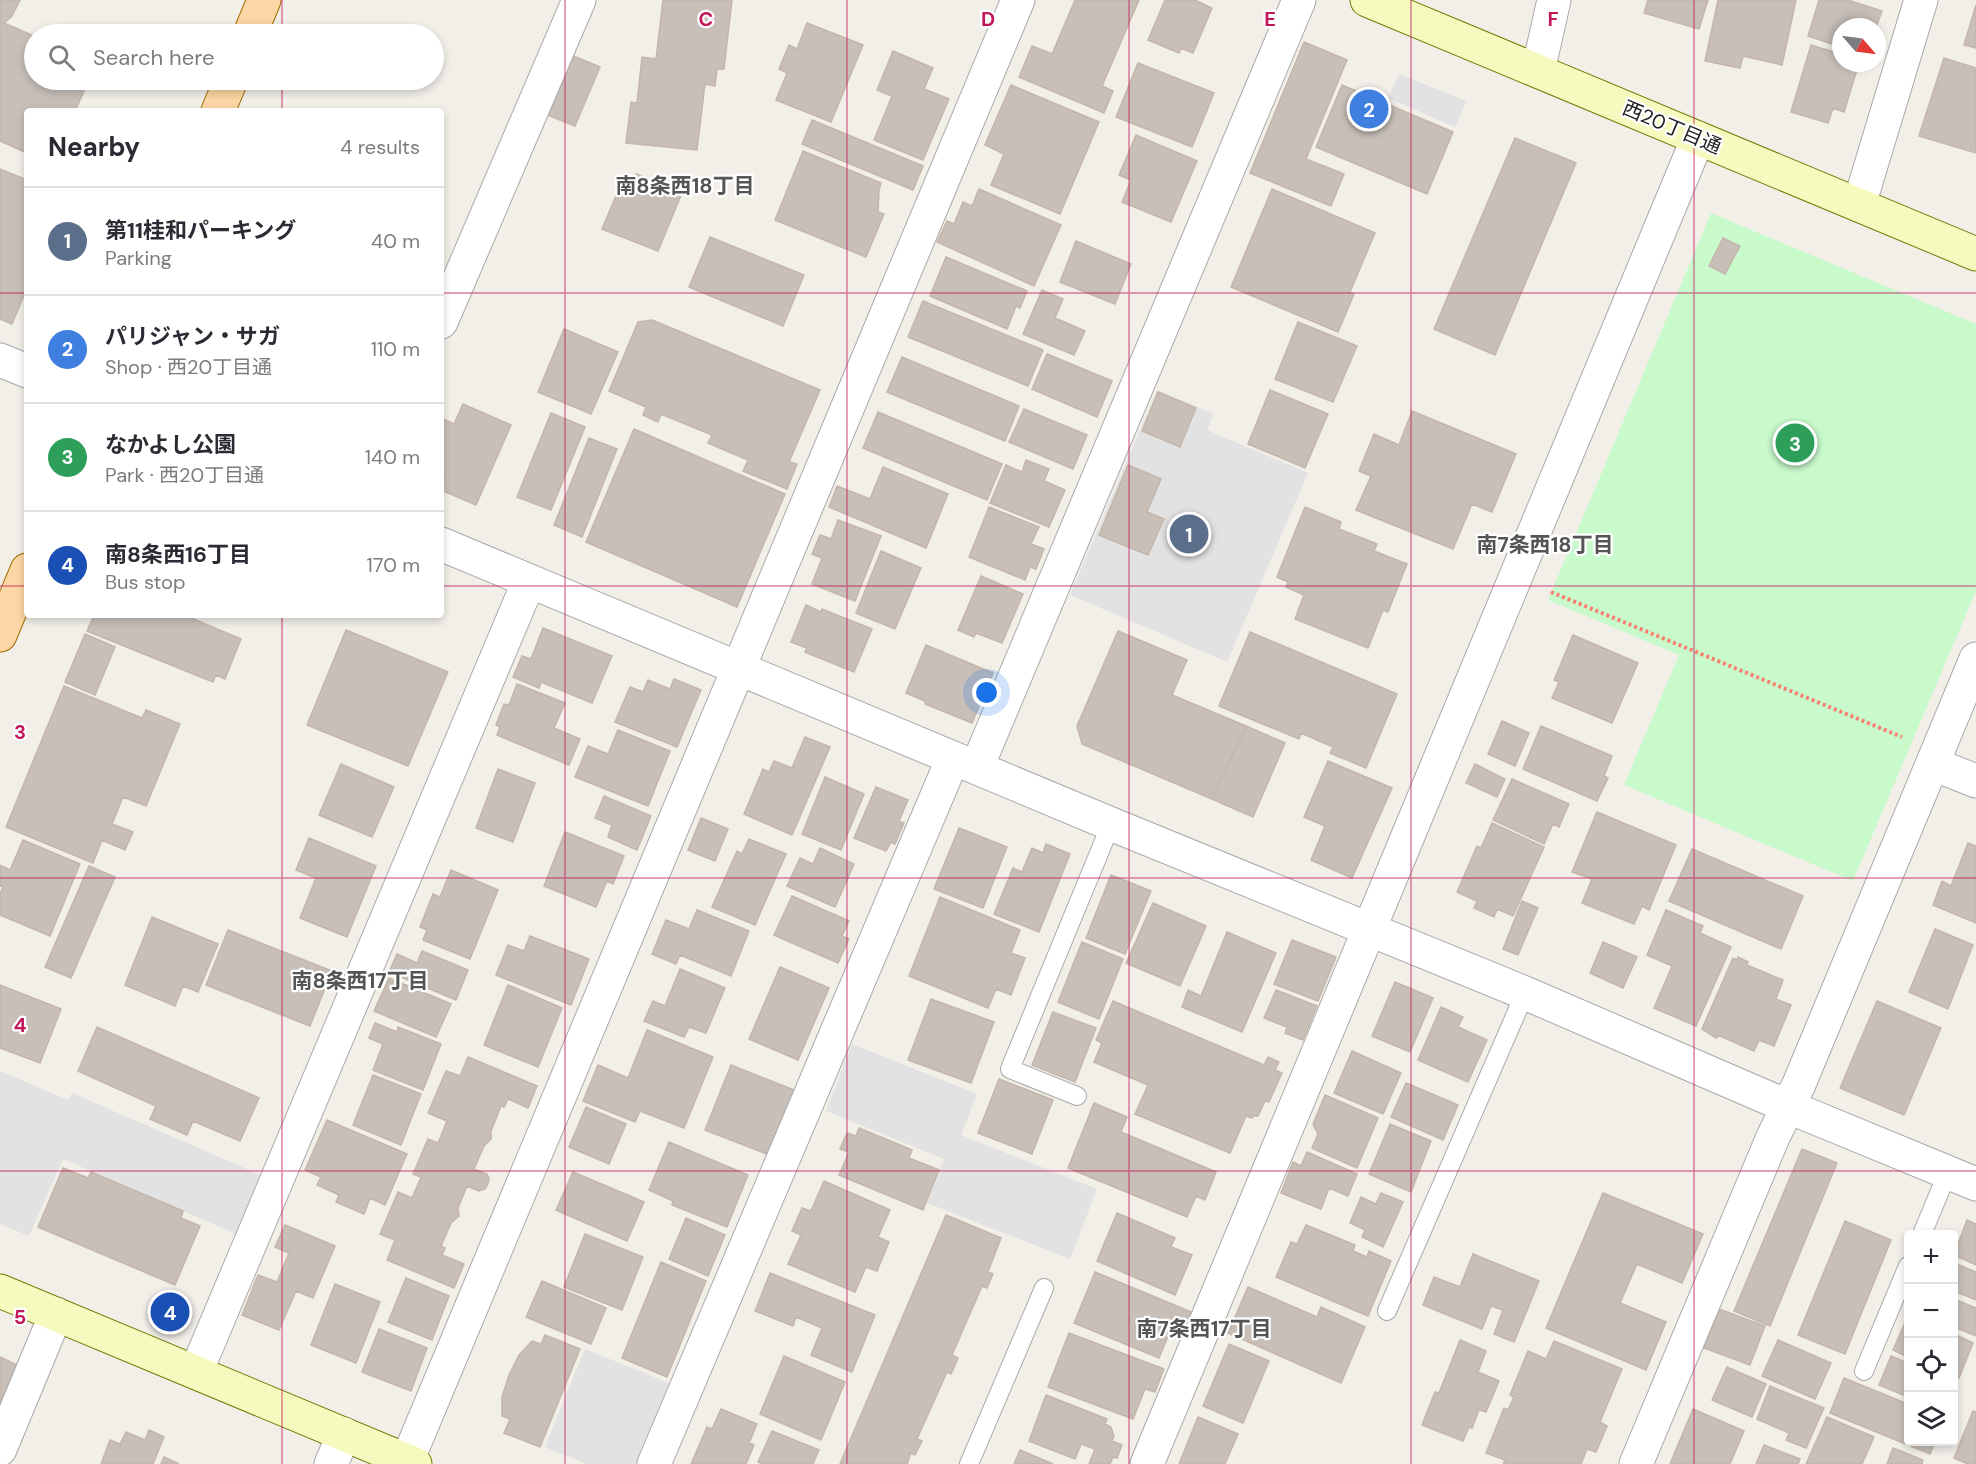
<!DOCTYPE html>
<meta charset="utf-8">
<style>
:root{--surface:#fff;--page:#f2f2f3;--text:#2b2b33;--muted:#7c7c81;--line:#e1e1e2;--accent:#d40000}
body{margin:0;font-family:"DM Sans","Noto Sans JP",sans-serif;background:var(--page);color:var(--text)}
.controls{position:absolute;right:18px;bottom:18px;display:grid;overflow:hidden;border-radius:6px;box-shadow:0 3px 9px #0003}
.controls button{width:54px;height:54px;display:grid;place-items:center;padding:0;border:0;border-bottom:2px solid var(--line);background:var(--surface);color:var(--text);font:30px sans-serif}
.compass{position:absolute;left:1832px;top:18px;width:54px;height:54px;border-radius:50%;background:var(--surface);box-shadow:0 3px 9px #0003;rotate:118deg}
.you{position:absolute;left:987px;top:693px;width:21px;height:21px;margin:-15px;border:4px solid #fff;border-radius:50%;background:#1a73e8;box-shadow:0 0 0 9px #1a73e833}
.badge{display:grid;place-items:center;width:39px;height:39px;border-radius:50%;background:var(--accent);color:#fff;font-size:20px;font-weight:700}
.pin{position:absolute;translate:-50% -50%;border:3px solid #fff;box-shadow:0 2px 6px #0006}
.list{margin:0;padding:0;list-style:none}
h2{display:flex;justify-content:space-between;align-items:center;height:78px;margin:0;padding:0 24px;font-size:26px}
h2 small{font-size:20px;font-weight:400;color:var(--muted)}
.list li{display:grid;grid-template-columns:39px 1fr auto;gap:18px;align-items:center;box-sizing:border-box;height:108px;padding:0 24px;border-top:2px solid var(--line)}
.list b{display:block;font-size:22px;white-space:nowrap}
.list p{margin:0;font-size:20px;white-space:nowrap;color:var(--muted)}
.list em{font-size:20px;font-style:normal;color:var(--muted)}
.icon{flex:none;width:33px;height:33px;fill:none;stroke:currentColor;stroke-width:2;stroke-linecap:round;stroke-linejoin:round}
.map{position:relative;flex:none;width:1976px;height:1464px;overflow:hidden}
.search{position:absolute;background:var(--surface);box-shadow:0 3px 9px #0003;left:24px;top:24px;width:420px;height:66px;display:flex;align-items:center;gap:15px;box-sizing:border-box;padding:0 21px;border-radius:33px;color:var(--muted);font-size:22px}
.panel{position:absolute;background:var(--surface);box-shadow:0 3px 9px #0003;left:24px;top:108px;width:420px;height:510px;border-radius:6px}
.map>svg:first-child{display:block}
</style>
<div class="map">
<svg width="1976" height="1464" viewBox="0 0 1976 1464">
<rect width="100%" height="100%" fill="#f2efe9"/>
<!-- park -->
<path fill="#c8facc" d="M1711,213L1976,324V591L1853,881L1624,785L1679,655L1548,600Z"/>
<!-- parking -->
<path fill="#e2e2e2" d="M1399,74L1466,101L1455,127L1388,98Z
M1157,390L1214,414L1207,430L1308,473L1227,662L1070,595Z
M852,1044L977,1094L961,1135L1097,1189L1070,1259L927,1203L944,1159L826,1111Z
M0,1071L68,1100L72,1093L263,1176L238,1235L63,1159L29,1236L0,1224Z
M585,1349L674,1385L641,1464H587L545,1447Z"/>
<!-- building -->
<path fill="#c7bfb8" stroke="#c4b6ab" stroke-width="1.5" d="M0,0H20L12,16L4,23L34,36V80H89L75,111H27V153L0,141Z
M663,0H732L724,69H717L715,86L705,84L697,150L626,143L631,102L637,103L642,57L656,59Z
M1075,0H1139L1102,86L1113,91L1104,113L1019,77L1032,46L1052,54Z
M1165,0H1195L1212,8L1193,53L1181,48L1179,53L1148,40Z
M1648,0H1708L1699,29L1644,13Z
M1718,0H1796L1782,65L1743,56L1740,68L1705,61Z
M1819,0H1848L1882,11L1876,27H1841V47L1808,36Z
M1976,5V48L1964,45Z
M807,23L863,45L831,122L776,100L787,73L779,69L789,45L797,49Z
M1304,42L1347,60L1306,159L1344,174L1331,206L1250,173Z
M1811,45L1841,54V63H1859L1844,112L1833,108L1828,123L1791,112Z
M893,51L933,68L924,89L949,99L923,160L874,140L892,96L877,90Z
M571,55L600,67L575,126L545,114Z
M1944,58L1976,68V153L1919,136Z
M1138,63L1214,93L1192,147L1116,117Z
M1011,85L1099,122L1060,214L991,185L1004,154L985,145Z
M1342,85L1453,132L1427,194L1316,147Z
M812,120L923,166L913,190L802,144Z
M1136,135L1197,161L1171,222L1122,202L1131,180L1119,175Z
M1515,138L1576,163L1495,355L1434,329Z
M803,151L881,183L879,190L878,212L884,214L866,257L775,220Z
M0,169L27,180V288L12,324L0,319Z
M636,174L682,193L658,251L602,229L621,184L631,188Z
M979,189L1061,225L1034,286L937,242L947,221L954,224L963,202L972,206Z
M1272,189L1375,233L1350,292L1354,294L1338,332L1231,287Z
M710,237L804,275L783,326L689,287Z
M1723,238L1740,246L1725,274L1709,266Z
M1076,241L1131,264L1115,304L1060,282Z
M946,257L1027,291L1020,308L1016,306L1007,329L930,296Z
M1042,290L1063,299L1055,318L1085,331L1074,355L1023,334Z
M923,301L1043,350L1028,386L908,337Z
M652,320L820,390L789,462L797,464L787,489L743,471L748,460L708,443L712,435L661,414L658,422L643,415L646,407L609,391L638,322Z
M1298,322L1357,346L1333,402L1275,379Z
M564,329L618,352L591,414L538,392Z
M1047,354L1112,381L1097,417L1032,389Z
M902,357L1019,406L1005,441L887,392Z
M1270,390L1328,414L1305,468L1248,444Z
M1158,392L1196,408L1180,447L1142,431Z
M463,404L511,425L476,505L441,490V481L445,472L441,470V453L444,447L441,446V418L454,424Z
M1024,409L1087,435L1073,469L1009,442Z
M1412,411L1516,454L1492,512L1472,504L1453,549L1356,510L1371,476L1359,471L1374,434L1399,445Z
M878,412L1002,464L987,500L863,448Z
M551,413L585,427L551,510L517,497Z
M634,429L785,494L737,607L586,542Z
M589,438L617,449L582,537L554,525Z
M1026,460L1049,469L1044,481L1065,490L1049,527L990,503L1006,465L1022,472Z
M1128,465L1161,479L1147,512L1164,519L1148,555L1099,535Z
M883,467L948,494L926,548L829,507L837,486L870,499Z
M989,507L1039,527L1031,544L1044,549L1036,569L1030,567L1025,580L969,557Z
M1305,507L1341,522L1339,529L1377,544L1374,551L1407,564L1388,612L1383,610L1368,648L1295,619L1304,595L1286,587L1288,582L1277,577Z
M838,520L881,536L855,601L812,584L822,558L812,554L820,535L831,539Z
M881,551L921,568L895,629L856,613Z
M981,576L1023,594L1002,643L976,633L974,637L958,630Z
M806,605L821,612L822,609L872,629L854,672L805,652L807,648L791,642Z
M94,615H184L241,639L225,679L216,675L213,682L87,631Z
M543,628L612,656L592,703L541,682L539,688L513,677L522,656L531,659Z
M346,630L448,672L408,766L307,725Z
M1118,631L1187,660L1172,695L1246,726L1212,799L1082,744L1077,726Z
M1250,632L1397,694L1366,768L1330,753L1333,747L1301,733L1299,739L1219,706Z
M85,634L115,647L95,695L65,682Z
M1573,635L1638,663L1612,723L1552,698L1559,682L1554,680Z
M926,645L993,673L972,723L925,704V701L906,693Z
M674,679L701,690L677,747L615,722L630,687L643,692L648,680L670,689Z
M517,684L565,703L554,728L580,739L569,765L497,735L500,727L496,725L504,704L509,705Z
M64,686L142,718L146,710L180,724L146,806L123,797L112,824L133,832L125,850L102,840L93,863L6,827Z
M1502,721L1529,733L1515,766L1488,754Z
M1246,726L1285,743L1253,817L1212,799Z
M1541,726L1612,756L1604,776L1608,778L1597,801L1523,769Z
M618,730L670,751L648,806L575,777L588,746L608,754Z
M805,737L830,747L792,835L744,814L763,769L769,772L774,761L792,768Z
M1328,761L1392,788L1352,878L1311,860L1325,826L1304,817Z
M341,764L394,787L372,837L319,815Z
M1475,764L1505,779L1497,797L1466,783Z
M498,769L535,783L513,842L476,828Z
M825,777L864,794L841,850L802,834Z
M1512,779L1569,804L1559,827L1553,824L1544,844L1493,820Z
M876,787L908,800L899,821L904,823L895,844L891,842L886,851L854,838Z
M604,796L651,816L637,850L608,837L612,825L595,818Z
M1597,812L1676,845L1649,910L1642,906L1634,924L1582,903L1592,879L1572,872Z
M701,818L728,829L715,861L688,850Z
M1492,823L1544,847L1513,916L1497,909L1494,917L1474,908L1477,901L1457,892L1477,846L1481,848Z
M959,828L1007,847L983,908L934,889Z
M565,832L624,856L613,884L607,881L596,907L544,886Z
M309,838L376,866L347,937L300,918L316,878L296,870Z
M749,839L786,854L755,925L712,907L737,851L742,854Z
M23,840L80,864L50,936L0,915V894L3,887L0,886V865L10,870Z
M1968,843L1976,846V923L1933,905L1942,881L1951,886Z
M1046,844L1070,854L1039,932L994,914L1013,868L1022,872L1032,848L1043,853Z
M820,848L854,864L835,907L787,886L800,858L813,864Z
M1692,849L1803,896L1781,949L1669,901Z
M89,866L115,877L71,978L45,967Z
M451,870L498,890L470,959L423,940L427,930L420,927L433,894L440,897Z
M1111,875L1151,891L1125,954L1086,938Z
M792,896L849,921L842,936L849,939L838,963L774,935Z
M940,897L1020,930L1011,953L1025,958L1011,995L996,989L988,1008L909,976Z
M1522,901L1538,908L1518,955L1503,949Z
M1153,903L1206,926L1180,986L1126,963Z
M697,910L749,931L731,976L680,955L676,964L652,954L666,920L689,929Z
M1666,910L1703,926L1700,933L1731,947L1696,1026L1654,1008L1672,966L1647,955Z
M152,917L218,944L198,992L183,986L175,1006L125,985Z
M1935,929L1973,945L1948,1009L1909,992Z
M228,930L332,971L310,1026L206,985Z
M1227,932L1276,953L1242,1032L1182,1007L1188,990L1201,996Z
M530,936L589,959L571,1005L496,975L508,945L524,951Z
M1292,940L1336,957L1318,1001L1274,984Z
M1082,942L1123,959L1099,1019L1058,1002Z
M1603,942L1637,957L1623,988L1590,973Z
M422,951L468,970L456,1000L389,972L397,954L417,963Z
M1738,957L1748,962L1747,965L1783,980L1776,999L1791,1005L1774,1046L1759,1040L1754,1051L1718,1035L1716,1038L1702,1029L1733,958L1737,960Z
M780,967L829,988L798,1060L749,1039Z
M680,969L725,988L706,1033L689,1027L684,1037L644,1021L653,1001L665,1006Z
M389,978L451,1004L436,1037L374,1011Z
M1395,982L1433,998L1410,1052L1372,1036Z
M0,985L61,1009L40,1063L0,1048Z
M508,985L562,1008L538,1067L484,1045Z
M1276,990L1317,1006L1303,1040L1285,1033L1287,1027L1264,1018Z
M931,999L994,1022L971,1083L908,1060Z
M1113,1001L1264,1065L1268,1057L1279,1062L1275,1070L1282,1073L1269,1102L1265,1101L1258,1116H1253L1252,1118L1246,1116L1230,1153L1135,1114L1148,1085L1094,1062L1102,1043L1096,1040Z
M1877,1001L1941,1028L1904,1115L1840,1088Z
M1441,1007L1463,1017L1458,1027L1487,1040L1468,1082L1418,1060Z
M1053,1012L1096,1028L1075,1082L1032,1065Z
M375,1023L397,1032L398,1027L441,1044L423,1090L373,1070L383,1044L369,1038Z
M97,1027L259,1098L240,1141L193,1121L187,1135L150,1119L156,1106L78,1071Z
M647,1030L713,1057L684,1128L640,1111L635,1122L583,1101L598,1065L628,1078Z
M1352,1051L1401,1073L1383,1114L1334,1093Z
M468,1057L537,1086L528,1108L508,1099L504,1107L501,1106L491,1131V1139L484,1146L474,1169L487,1174L489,1178L488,1184L485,1189L479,1191L467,1186L458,1208L459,1216L451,1223L441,1246L445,1248L442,1255L464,1264L454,1288L387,1260L395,1240L380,1234L398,1192L412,1198L421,1177L413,1174L428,1139L438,1143L447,1121L428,1113L446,1071L460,1076Z
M731,1065L794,1090L769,1155L705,1130Z
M373,1075L421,1094L401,1145L353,1125Z
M999,1079L1053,1100L1032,1154L978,1133Z
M1406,1083L1458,1105L1443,1140L1391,1117Z
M1325,1095L1378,1118L1357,1168L1312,1148L1318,1134L1313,1124Z
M1094,1103L1127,1117L1121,1132L1216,1172L1205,1200L1196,1196L1187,1217L1068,1168Z
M586,1107L626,1124L609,1164L569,1147Z
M327,1120L407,1154L385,1205L370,1198L364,1214L336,1202L339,1195L317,1185L321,1177L305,1170Z
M1390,1124L1431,1141L1411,1192L1369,1174Z
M859,1128L912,1150L909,1158L939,1170L923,1210L839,1175L849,1152L840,1149L847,1133L856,1136Z
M669,1142L748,1175L727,1227L672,1205L673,1201L649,1190Z
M1802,1149L1837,1163L1770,1326L1734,1311Z
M1307,1152L1357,1174L1348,1196L1329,1188L1321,1209L1281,1193L1293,1162L1301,1166Z
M63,1168L88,1178L91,1172L183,1211L181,1218L200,1226L175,1285L38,1227Z
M573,1172L644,1202L627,1241L556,1210Z
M824,1181L890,1210L878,1237L889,1242L877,1271L866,1267L855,1292L788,1264L801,1235L792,1231L802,1208L811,1211Z
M1381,1193L1403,1202L1383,1247L1362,1237L1365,1230L1350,1223L1361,1197L1376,1204Z
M1603,1193L1703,1234L1682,1283L1637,1264L1620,1303L1666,1322L1646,1370L1546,1328Z
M1117,1213L1175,1238L1171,1247L1192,1255L1175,1295L1097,1261Z
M946,1215L1001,1238L988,1272L993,1274L987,1288L982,1286L952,1355L958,1358L951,1374L947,1372L917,1439L922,1441L915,1455L911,1453L907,1464H840Z
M686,1218L725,1235L708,1276L669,1259Z
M1967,1220L1976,1224V1265L1954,1255Z
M1845,1221L1891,1240L1845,1354L1798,1335Z
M285,1225L335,1246L313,1298L296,1291L279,1330L242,1315L258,1275L277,1282L289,1253L275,1247Z
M1306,1225L1355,1245L1353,1251L1367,1257L1369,1251L1391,1261L1368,1316L1276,1277L1291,1242L1297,1244Z
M585,1234L643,1257L622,1310L564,1287Z
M1473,1254L1539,1281L1514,1342L1494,1334L1503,1310L1491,1306L1482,1329L1423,1305L1434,1277L1460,1287Z
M661,1262L706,1281L667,1377L622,1358Z
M1954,1263L1976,1272V1300L1954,1291Z
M1095,1272L1191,1312L1182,1333L1171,1329L1159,1358L1074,1323Z
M770,1273L875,1315L852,1372L811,1355L822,1328L796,1317L793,1326L755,1311Z
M406,1278L449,1296L432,1340L388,1322Z
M542,1281L606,1308L591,1344L526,1317Z
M335,1284L380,1302L356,1363L311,1345Z
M1248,1287L1317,1317L1321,1307L1365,1327L1341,1383L1228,1333Z
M1954,1299L1976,1308V1336L1954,1327Z
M1719,1309L1765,1326L1750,1365L1704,1348Z
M1908,1316V1357L1893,1350Z
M379,1329L427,1348L411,1391L362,1372Z
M1069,1333L1164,1369L1155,1392L1145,1389L1133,1419L1048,1387Z
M1954,1334L1973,1343L1959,1378L1954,1376Z
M545,1335L580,1349L540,1447L504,1433L510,1419L502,1416V1397L509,1375L519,1355L532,1341L541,1344Z
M1460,1340L1486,1351L1478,1372L1499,1381L1486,1412L1479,1410L1472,1428L1469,1427L1463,1441L1422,1425L1435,1392L1439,1393Z
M1778,1340L1831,1363L1815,1399L1762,1376Z
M1554,1341L1622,1369L1600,1422L1607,1426L1596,1452L1587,1449L1581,1464H1503L1505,1460L1486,1453L1504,1408L1508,1410L1514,1397L1510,1395L1528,1351L1546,1359Z
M1229,1344L1269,1361L1243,1423L1203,1406Z
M784,1356L845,1382L821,1440L760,1414Z
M1891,1356L1908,1363V1397L1879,1385Z
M0,1357L17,1365L0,1403Z
M1727,1367L1766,1384L1752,1417L1712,1400Z
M1844,1378L1908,1404V1442H1935L1930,1454L1830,1413Z
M1770,1386L1824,1408L1806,1448L1786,1440L1789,1433L1757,1419Z
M1046,1395L1107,1419L1105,1424L1111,1427L1114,1436L1112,1441L1122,1445L1117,1458L1113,1457L1110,1464H1089L1095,1449L1081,1444L1075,1459L1029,1441Z
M721,1409L757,1424L749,1443L754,1445L746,1464H691L707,1427L712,1429Z
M1693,1409L1744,1431L1730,1464H1670Z
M1973,1411L1976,1412V1464H1968L1954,1458Z
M1198,1417L1238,1434L1225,1464H1179Z
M1827,1417L1874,1437L1862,1464H1806Z
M149,1430L164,1437L153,1464H101L110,1440L120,1444L126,1432L145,1440Z
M772,1431L819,1450L813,1464H762L758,1462Z
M1764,1445L1800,1459L1798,1464H1756Z
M1893,1448L1923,1460L1922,1464H1887Z
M1020,1450L1053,1464H1014Z
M164,1457L179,1464H161Z"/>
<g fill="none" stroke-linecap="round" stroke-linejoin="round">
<defs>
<path id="lane" d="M1077,1096L1010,1069L1111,824
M1922,1234L1948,1172
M1387,1311L1525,993
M1864,1371L1908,1266
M969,1464L1044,1288"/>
<path id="street" d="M1538,71L1554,0
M1859,205L1921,0
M441,322L579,0
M0,360L27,371
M441,544L1111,824L1525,993L1789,1107L1976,1184
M1933,764L1976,781
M977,767L1299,0
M196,1372L529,581
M0,1449L56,1314
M407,1461L1018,0
M331,1464L344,1434
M654,1464L953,758
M1147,1464L1698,138
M1636,1464L1773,1137L1799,1084L1976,659"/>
<path id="secondary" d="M1367,0L1976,254
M0,1291L415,1464"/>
<path id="primary" d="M250,34L264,0
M218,111L231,80
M0,635L27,570"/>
</defs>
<!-- lane casing -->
<use href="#lane" stroke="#a9a9a9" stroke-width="20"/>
<!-- street casing -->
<use href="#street" stroke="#a9a9a9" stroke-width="35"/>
<!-- secondary casing -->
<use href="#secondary" stroke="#707d05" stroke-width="35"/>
<!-- primary casing -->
<use href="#primary" stroke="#a06b00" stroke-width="35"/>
<!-- path -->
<path stroke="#fa8072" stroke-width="4" stroke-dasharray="3 3" stroke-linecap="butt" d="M1551,592L1902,737"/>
<!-- lane -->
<use href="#lane" stroke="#fff" stroke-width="18"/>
<!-- street -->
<use href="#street" stroke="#fff" stroke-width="33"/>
<!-- secondary -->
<use href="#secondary" stroke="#f7fabf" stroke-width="33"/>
<!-- primary -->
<use href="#primary" stroke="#fcd6a4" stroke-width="33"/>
</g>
<!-- grid -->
<path fill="none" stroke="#c2185b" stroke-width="1.5" stroke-opacity="0.55" d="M282,0V34M565,0V1464M847,0V1464M1129,0V1464M1411,0V1464M1694,0V1464M282,80V111M0,293H27M441,293H1976M0,586H27M441,586H1976M282,615V1464M0,878H1976M0,1171H1976"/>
<g text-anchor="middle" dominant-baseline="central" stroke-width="4.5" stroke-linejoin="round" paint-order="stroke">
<!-- street labels -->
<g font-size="20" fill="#222" stroke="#fff">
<text transform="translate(1672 127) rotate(23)">西20丁目通</text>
</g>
<!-- neighbourhood labels -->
<g font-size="21" font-weight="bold" fill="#555" stroke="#fff">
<text x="685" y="186">南8条西18丁目</text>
<text x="1545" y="545">南7条西18丁目</text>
<text x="360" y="981">南8条西17丁目</text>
<text x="1204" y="1329">南7条西17丁目</text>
</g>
</g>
<g font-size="20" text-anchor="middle" font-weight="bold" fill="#c2185b" stroke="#fff" stroke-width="4.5" stroke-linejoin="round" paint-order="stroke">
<text x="706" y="26">C</text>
<text x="988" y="26">D</text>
<text x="1270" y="26">E</text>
<text x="1553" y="26">F</text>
<text x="20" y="739">3</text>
<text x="20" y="1032">4</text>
<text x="20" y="1324">5</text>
</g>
</svg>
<div class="controls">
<button>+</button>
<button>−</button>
<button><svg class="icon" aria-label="locate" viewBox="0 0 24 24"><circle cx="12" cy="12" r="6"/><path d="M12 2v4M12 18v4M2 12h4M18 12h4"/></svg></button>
<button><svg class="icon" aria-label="layers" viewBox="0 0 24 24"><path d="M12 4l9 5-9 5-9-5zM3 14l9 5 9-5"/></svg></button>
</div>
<svg class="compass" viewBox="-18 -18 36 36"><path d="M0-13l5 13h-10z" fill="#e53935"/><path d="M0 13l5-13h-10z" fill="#7c7c81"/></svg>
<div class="you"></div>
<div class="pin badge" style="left:1189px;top:534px;background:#5c6f8a">1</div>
<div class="pin badge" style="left:1369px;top:109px;background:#3f7fe0">2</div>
<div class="pin badge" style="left:1795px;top:443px;background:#2e9e5b">3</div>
<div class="pin badge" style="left:170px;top:1312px;background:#1a4fb4">4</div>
<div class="search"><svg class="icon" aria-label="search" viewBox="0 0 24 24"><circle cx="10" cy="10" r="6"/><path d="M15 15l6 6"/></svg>Search here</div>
<section class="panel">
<h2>Nearby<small>4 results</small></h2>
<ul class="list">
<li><span class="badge" style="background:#5c6f8a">1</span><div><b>第11桂和パーキング</b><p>Parking</p></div><em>40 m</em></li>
<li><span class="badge" style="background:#3f7fe0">2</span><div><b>パリジャン・サガ</b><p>Shop · 西20丁目通</p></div><em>110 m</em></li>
<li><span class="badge" style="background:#2e9e5b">3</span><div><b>なかよし公園</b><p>Park · 西20丁目通</p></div><em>140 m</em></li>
<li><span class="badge" style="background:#1a4fb4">4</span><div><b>南8条西16丁目</b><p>Bus stop</p></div><em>170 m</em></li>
</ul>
</section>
</div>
